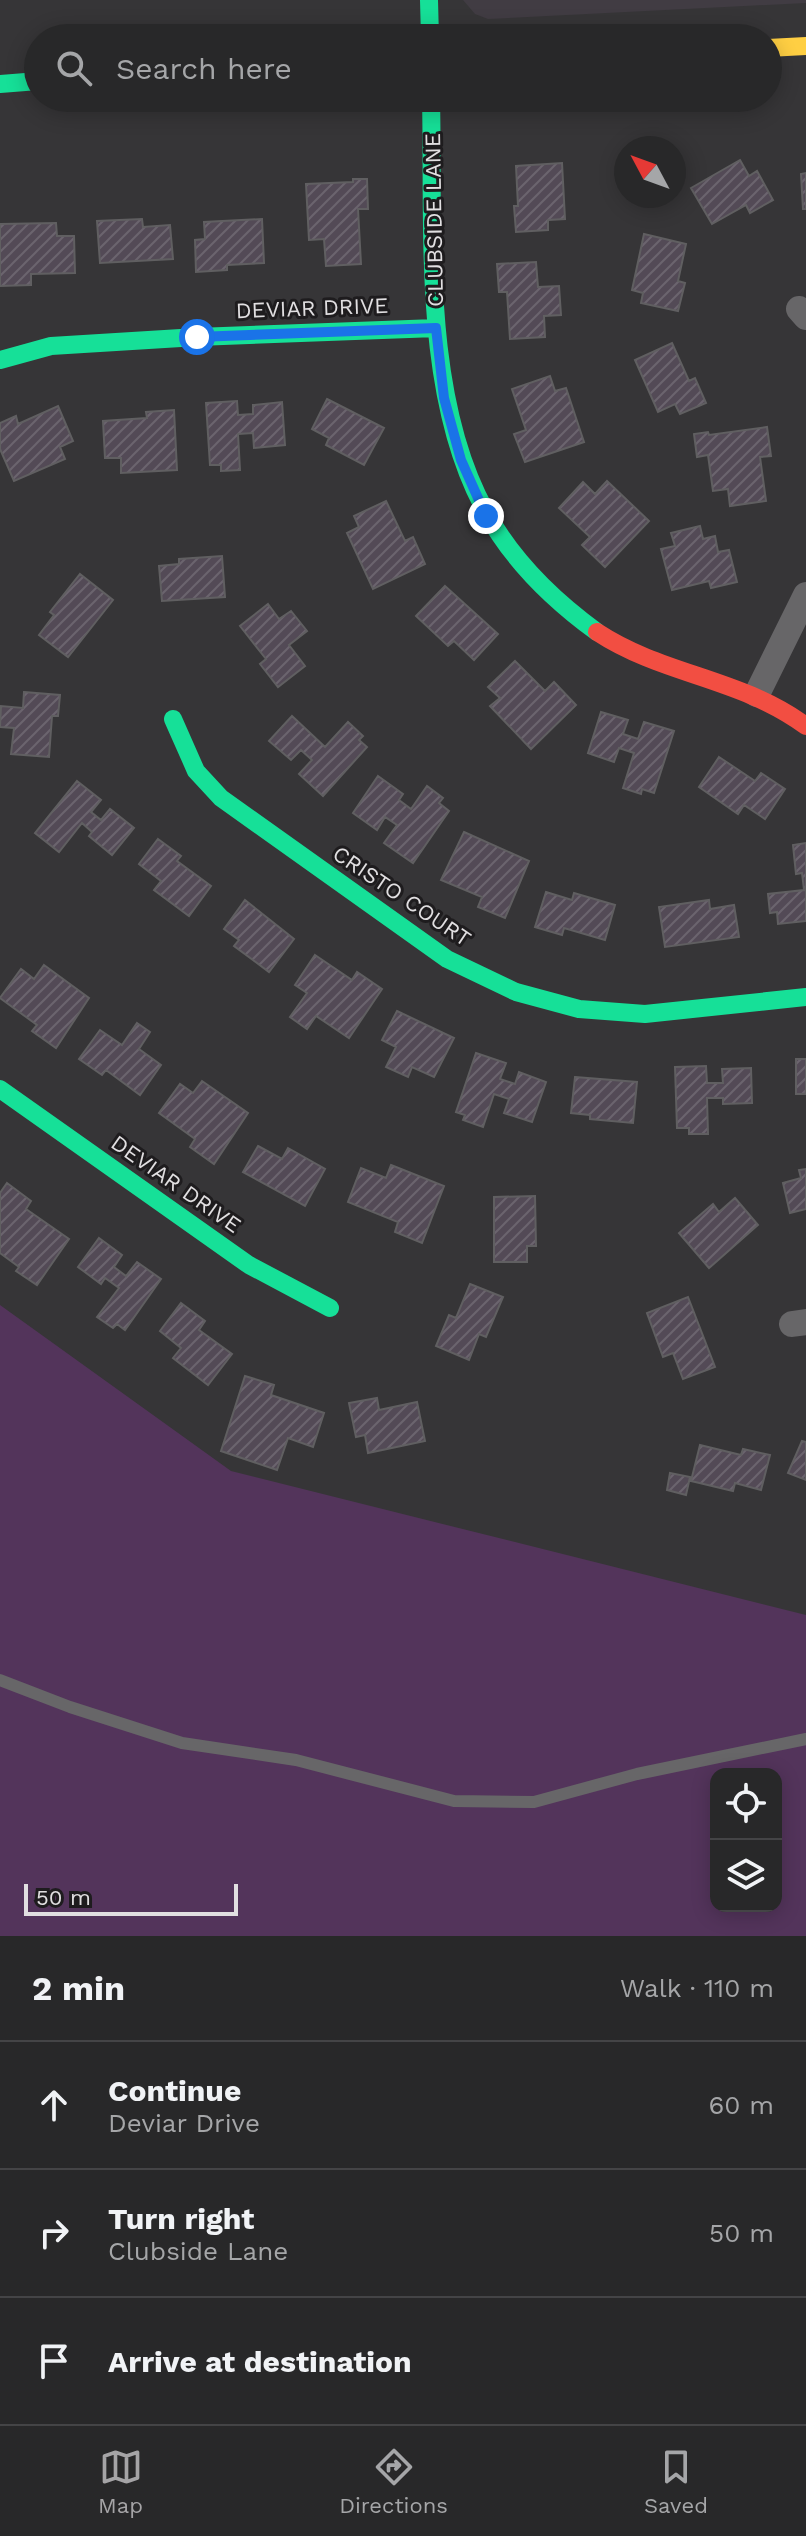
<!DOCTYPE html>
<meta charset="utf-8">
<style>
:root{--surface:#282829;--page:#343435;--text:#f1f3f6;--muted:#a5a6a8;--line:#444446;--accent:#a5a4a6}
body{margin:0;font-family:"Work Sans",sans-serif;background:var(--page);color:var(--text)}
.controls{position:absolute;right:24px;bottom:24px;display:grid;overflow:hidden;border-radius:16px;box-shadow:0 4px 20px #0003}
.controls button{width:72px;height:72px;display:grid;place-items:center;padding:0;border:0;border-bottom:2px solid var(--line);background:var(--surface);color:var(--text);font:40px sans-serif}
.compass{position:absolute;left:614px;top:136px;width:72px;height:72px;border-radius:50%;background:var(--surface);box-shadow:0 4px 20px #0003;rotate:311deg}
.scale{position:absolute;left:24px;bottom:20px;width:214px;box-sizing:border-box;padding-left:8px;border:4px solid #e1dfe1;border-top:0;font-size:22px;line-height:28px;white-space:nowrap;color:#e1dfe1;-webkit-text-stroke:6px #1e1c1e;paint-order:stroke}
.stop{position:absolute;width:24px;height:24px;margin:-18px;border:6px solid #1a73e8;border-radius:50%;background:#fff}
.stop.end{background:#1a73e8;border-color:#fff;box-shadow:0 2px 8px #0008}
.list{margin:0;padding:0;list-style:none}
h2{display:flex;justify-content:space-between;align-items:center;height:104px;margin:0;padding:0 32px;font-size:34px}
h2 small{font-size:26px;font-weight:400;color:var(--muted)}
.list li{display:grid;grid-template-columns:52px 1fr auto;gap:24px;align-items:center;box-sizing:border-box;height:128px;padding:0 32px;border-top:2px solid var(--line)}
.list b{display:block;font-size:30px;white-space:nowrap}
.list p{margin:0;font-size:26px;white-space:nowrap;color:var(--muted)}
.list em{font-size:26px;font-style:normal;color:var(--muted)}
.icon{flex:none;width:44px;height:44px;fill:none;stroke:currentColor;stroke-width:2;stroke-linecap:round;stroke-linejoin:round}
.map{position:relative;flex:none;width:806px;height:1936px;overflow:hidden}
.search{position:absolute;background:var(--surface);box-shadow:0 4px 20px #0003;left:24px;right:24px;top:24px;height:88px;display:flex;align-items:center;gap:20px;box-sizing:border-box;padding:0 28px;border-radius:44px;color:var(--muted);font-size:30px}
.sheet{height:488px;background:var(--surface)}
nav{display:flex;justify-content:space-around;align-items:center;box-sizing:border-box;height:112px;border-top:2px solid var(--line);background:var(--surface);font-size:22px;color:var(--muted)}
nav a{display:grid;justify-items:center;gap:4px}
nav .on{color:var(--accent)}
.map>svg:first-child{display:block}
</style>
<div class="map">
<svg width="806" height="1936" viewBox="0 0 806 1936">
<defs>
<pattern id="building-hatch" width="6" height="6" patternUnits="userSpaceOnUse" patternTransform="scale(2)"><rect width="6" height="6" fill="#534a56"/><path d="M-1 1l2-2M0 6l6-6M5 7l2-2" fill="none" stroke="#6b646e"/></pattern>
</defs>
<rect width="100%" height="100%" fill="#363537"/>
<!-- built -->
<path fill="#413c43" d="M463,0H806V3L488,19L475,14Z"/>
<!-- green -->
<path fill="#53345b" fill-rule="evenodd" d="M0,1305L231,1471L806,1615V1936H0ZM716,1774H776V1906H716Z"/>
<!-- building -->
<path fill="url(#building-hatch)" stroke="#605f61" stroke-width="2" d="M740,160L749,176L757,171L773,200L750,213L746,205L712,224L691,188Z
M562,163L565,219L548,220V230L516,232L514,206H518L516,166Z
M806,173V209H803L801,174Z
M353,179H367L368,209H358L361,264L326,266L324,239L309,240L306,184L353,182Z
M142,219L143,227L170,225L173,259L100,263L97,221Z
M262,219L264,263L227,265V270L196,272L195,240L205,239L204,222Z
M56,223L57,236H74L75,273L31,274V285L0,286V224Z
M644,234L686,244L678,281L685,283L678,311L641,303L643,293L632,290Z
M536,262L538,287L559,286L561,315L544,316L545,337L510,339L507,292H499L497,264Z
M672,343L689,381L695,378L706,403L680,414L675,404L658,412L635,360Z
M550,376L555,391L566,388L584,442L525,462L514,434L526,430L512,389Z
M327,399L384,428L364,465L326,445L329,438L312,429Z
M237,401L238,415L253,414V405L282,402L285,445L254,448L253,433L238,434L240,470L221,471V465H210L206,403Z
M58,406L73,441L60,447L65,459L14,481L0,449V423L16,416L18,424Z
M174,410L177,470L121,473V458H105L103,421L147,418L146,412Z
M767,427L771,456L760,457L766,501L730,506L728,489L713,491L708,455L697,457L694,434L708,432L709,435Z
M607,481L649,521L605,567L582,545L590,537L559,508L583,482L595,494Z
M386,501L405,541L413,537L425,564L373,589L347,533L359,527L354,516Z
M700,526L703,539L715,536L718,552L729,550L737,582L711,588L709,581L672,590L661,549L675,546L671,533Z
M222,556L225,597L162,601L159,566L179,564V559Z
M80,574L113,600L68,657L39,635L54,615L50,612Z
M445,586L498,634L474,660L454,641L448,646L416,616Z
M268,604L279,619L291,611L307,631L289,645L305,666L278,687L260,664L266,659L240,626Z
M515,661L545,691L554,682L576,705L531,749L490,706L500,698L488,687Z
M24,692L60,695L58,716H52L49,757L11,754L14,728L0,727L1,706L23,708Z
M601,712L628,720L623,734L638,739L644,722L674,731L654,793L642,789L641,794L623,788L634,753L619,748L614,762L588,753Z
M292,716L325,747L348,722L363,736L359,740L367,747L323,796L299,774L312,760L301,750L291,760L269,741Z
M719,757L755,781L761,773L785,789L765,819L744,805L738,814L699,787Z
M378,776L403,794L399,800L411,809L427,786L443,798L439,803L449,811L413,863L384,843L397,825L385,817L377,830L353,813Z
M77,781L101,800L91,812L101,820L110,809L134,828L112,855L89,836L92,832L82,823L59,852L35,833Z
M464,832L529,861L505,918L478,907L482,897L441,880Z
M158,839L181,856L177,861L211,886L189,916L154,890L161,881L139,864Z
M806,843V921L778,924L777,912L770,913L768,894L804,890L802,873L796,874L793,845Z
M546,892L572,900L574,893L615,905L605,940L564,928L562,935L535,927Z
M245,900L294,939L269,972L234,946L239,940L224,929Z
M709,900L710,909L734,905L739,937L665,947L659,907Z
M315,955L352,980L357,972L382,989L349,1038L316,1016L307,1029L290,1017L307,993L295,985Z
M44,965L89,998L56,1048L32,1031L37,1025L0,998L21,969L34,979Z
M397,1011L454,1038L434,1077L412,1067L408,1077L386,1067L396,1047L382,1040Z
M137,1023L150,1032L139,1049L161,1065L140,1095L106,1070L102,1075L79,1059L100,1030L122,1045Z
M476,1053L506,1063L500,1079L515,1084L519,1072L546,1082L532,1122L504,1113L509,1099L494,1094L483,1127L463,1120L465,1115L456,1112Z
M796,1059H806V1094H796Z
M706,1066L707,1083H723L722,1069L751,1068L752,1103L723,1104V1098H707L708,1134H689V1128H677L675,1067Z
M575,1077L637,1082L633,1123L590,1119V1115L571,1113Z
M202,1081L248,1113L214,1164L190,1147L195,1139L159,1113L180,1084L193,1093Z
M258,1146L282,1159L288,1148L325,1169L305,1206L243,1172Z
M391,1165L444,1186L422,1243L395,1232L398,1222L348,1202L361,1168L386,1178Z
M806,1169V1209L790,1213L783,1183L801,1178L799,1170Z
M7,1183L31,1201L26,1209L69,1239L37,1285L16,1271L19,1267L0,1253V1193Z
M535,1196L536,1246H527V1262H494V1197Z
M735,1198L758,1225L709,1268L679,1233L713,1204L719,1212Z
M99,1238L122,1255L114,1267L126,1276L137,1262L161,1279L125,1330L117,1324L113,1328L97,1317L119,1288L105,1278L101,1284L78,1267Z
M470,1284L503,1297L486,1337L479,1334L469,1360L436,1346L449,1315L456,1318Z
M688,1297L715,1367L683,1379L673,1353L663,1357L647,1313Z
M181,1303L205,1321L199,1330L232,1354L208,1385L173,1358L181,1348L160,1331Z
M245,1376L274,1385L271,1395L324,1413L313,1447L288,1438L277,1470L221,1451Z
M377,1398L379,1410L417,1402L425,1441L368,1453L365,1435L356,1437L349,1403Z
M802,1441L806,1442V1480L788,1473Z
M700,1445L741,1455L743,1449L770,1455L761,1490L735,1483L733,1491L691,1481Z
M670,1473L690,1477L686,1495L667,1490Z"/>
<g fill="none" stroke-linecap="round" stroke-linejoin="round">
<!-- lane -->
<path stroke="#676668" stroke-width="12" d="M0,1680L70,1707L182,1743L296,1760L454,1801L534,1802L637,1774L806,1739"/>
<!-- street -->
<path stroke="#676668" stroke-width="26" d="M799,309L806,317
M757,694L806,595
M792,1324L806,1322"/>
<!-- fast -->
<path stroke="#16e098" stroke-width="18" d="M429,0L430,38
M0,84L38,81
M431,98C434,228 421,396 486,512C512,560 553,600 597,632
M0,360L51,346L197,337L436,328
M173,719L196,771L221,798L447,959L516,992L579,1009L645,1014L806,997
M0,1089L249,1265L330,1308"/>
<!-- slow -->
<path stroke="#ffcf43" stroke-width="18" d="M768,48L806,46"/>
<!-- jam -->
<path stroke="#f24e42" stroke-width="18" d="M597,632C664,676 739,677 806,726"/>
</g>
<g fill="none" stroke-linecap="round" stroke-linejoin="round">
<!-- route -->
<path stroke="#1a73e8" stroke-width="10" d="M197,337L436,328L444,398L461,460L486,516"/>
</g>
<g text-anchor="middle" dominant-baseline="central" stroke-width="6" stroke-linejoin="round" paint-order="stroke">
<!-- street labels -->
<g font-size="22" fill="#e1dfe1" stroke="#1e1c1e">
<text transform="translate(434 220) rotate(-91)">CLUBSIDE LANE</text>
<text transform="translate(312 308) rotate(-2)">DEVIAR DRIVE</text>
<text transform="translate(402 896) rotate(34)">CRISTO COURT</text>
<text transform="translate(176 1184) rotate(35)">DEVIAR DRIVE</text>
</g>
</g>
</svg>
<div class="controls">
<button><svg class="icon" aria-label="locate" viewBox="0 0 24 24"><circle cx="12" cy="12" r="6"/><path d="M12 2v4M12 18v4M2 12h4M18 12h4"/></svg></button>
<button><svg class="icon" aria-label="layers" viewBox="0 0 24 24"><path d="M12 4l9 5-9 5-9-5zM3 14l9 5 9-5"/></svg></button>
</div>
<svg class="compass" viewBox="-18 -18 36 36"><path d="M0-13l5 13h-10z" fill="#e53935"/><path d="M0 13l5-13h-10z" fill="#a5a6a8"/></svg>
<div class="scale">50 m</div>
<div class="stop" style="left:197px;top:337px"></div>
<div class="stop end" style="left:486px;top:516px"></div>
<div class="search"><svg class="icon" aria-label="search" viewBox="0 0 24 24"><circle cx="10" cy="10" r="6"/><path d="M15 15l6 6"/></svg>Search here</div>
</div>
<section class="sheet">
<h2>2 min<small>Walk · 110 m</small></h2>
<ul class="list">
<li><svg class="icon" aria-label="ahead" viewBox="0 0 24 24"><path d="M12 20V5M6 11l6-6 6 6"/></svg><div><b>Continue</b><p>Deviar Drive</p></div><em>60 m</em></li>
<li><svg class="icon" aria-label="right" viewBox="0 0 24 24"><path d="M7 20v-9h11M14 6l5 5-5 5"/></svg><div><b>Turn right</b><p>Clubside Lane</p></div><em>50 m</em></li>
<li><svg class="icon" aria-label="arrive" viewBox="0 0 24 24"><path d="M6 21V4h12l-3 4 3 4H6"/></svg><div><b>Arrive at destination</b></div></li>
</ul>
</section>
<nav>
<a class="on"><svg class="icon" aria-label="map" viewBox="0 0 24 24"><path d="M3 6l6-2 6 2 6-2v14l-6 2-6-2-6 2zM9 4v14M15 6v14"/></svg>Map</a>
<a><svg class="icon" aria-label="directions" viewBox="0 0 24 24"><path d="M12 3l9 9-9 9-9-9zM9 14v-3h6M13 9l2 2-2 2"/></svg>Directions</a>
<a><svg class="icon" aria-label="saved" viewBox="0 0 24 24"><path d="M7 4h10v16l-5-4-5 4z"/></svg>Saved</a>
</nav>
